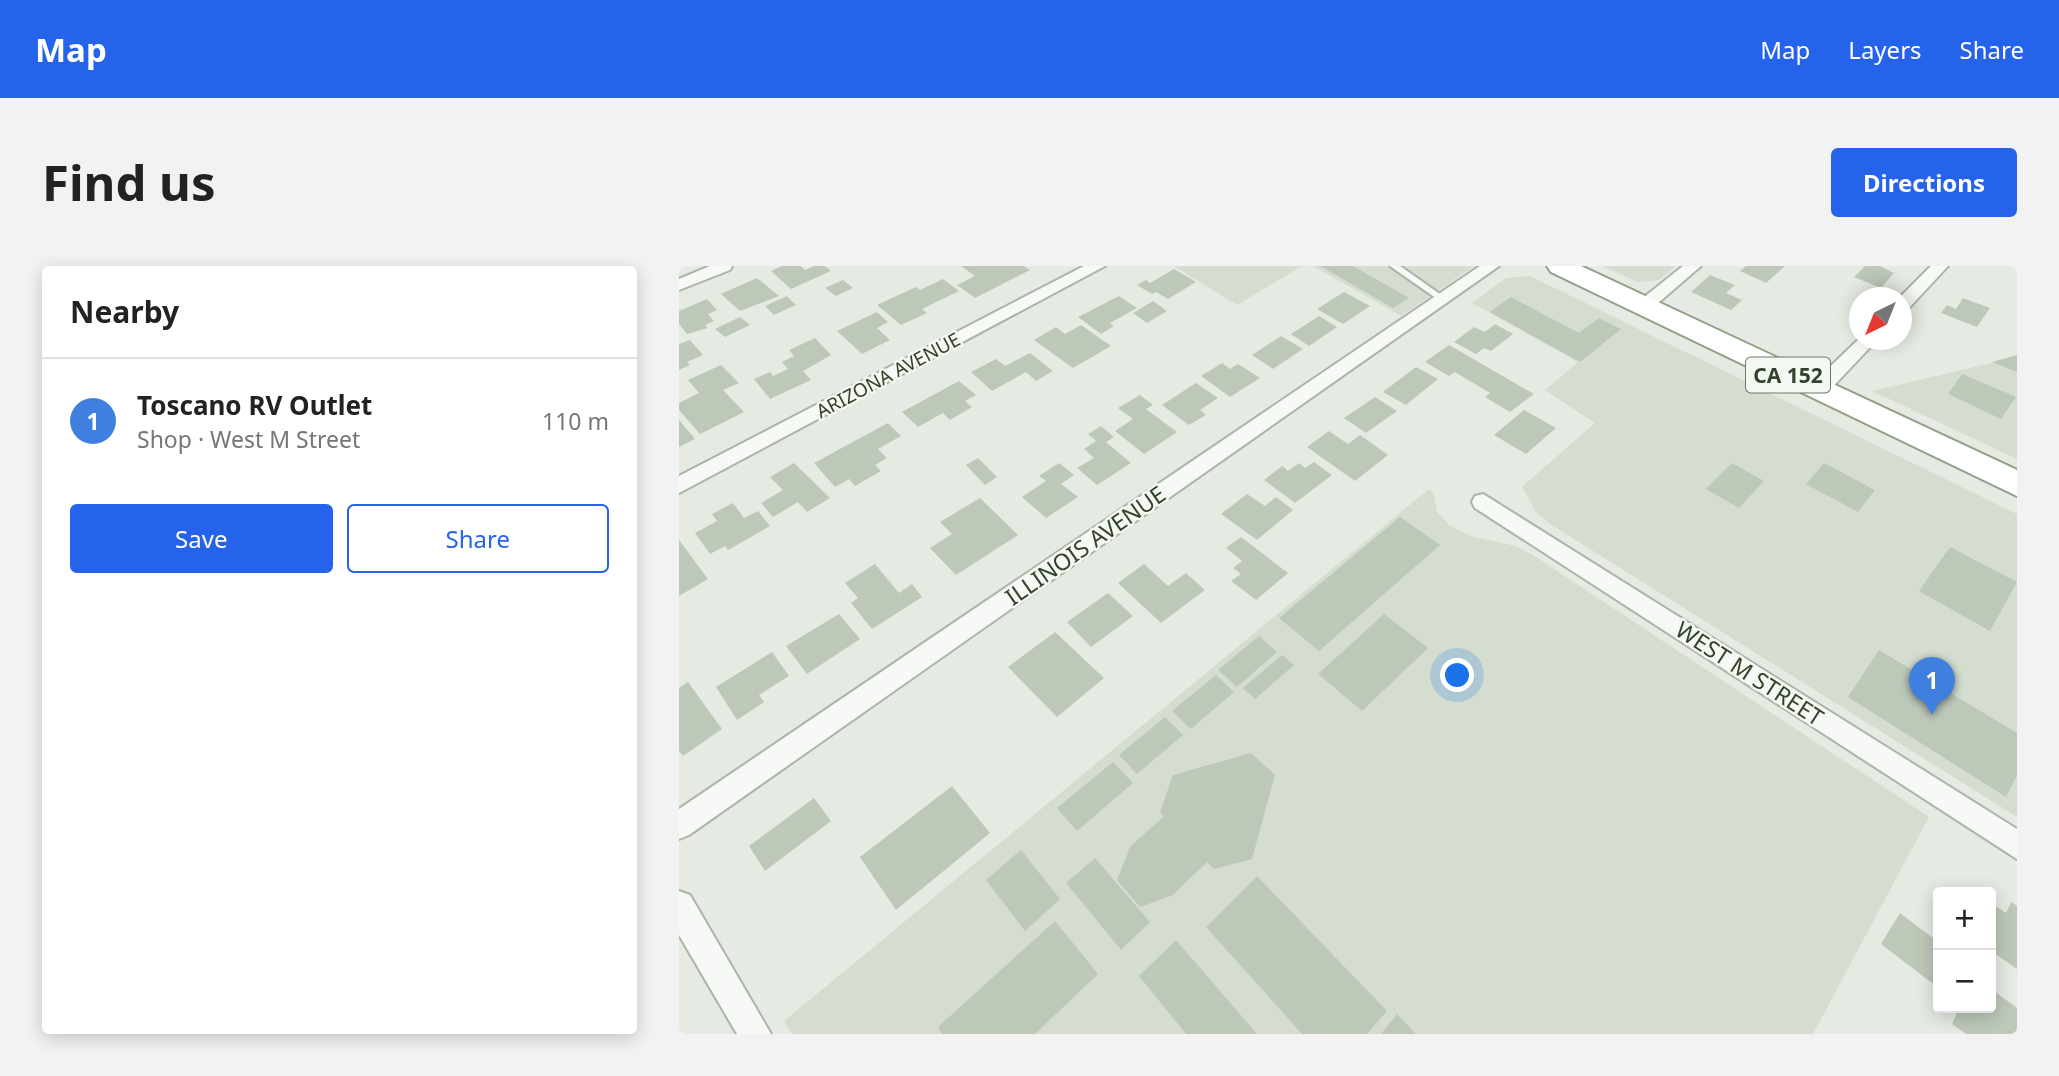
<!DOCTYPE html>
<meta charset="utf-8">
<style>
:root{--surface:#fff;--page:#f2f2f2;--text:#222;--muted:#767676;--line:#e0e0e0;--accent:#2563eb}
body{margin:0;font-family:"Noto Sans",sans-serif;background:var(--page);color:var(--text)}
.controls{position:absolute;right:21px;bottom:21px;display:grid;overflow:hidden;border-radius:7px;box-shadow:0 4px 18px #0003}
.controls button{width:63px;height:63px;display:grid;place-items:center;padding:0;border:0;border-bottom:2px solid var(--line);background:var(--surface);color:var(--text);font:35px sans-serif}
.compass{position:absolute;left:1170px;top:21px;width:63px;height:63px;border-radius:50%;background:var(--surface);box-shadow:0 4px 18px #0003;rotate:223deg}
.you{position:absolute;left:779px;top:410px;width:24px;height:24px;margin:-18px;border:5px solid #fff;border-radius:50%;background:#1a73e8;box-shadow:0 0 0 10px #1a73e833}
.badge{display:grid;place-items:center;width:46px;height:46px;border-radius:50%;background:var(--accent);color:#fff;font-size:23px;font-weight:700}
.pin{position:absolute;translate:-50% -58px;filter:drop-shadow(0 2px 4px #0008)}
.pin::after{content:'';position:absolute;top:37px;width:24px;height:21px;background:inherit;clip-path:polygon(0 0,100% 0,50% 100%)}
.list{margin:0;padding:0;list-style:none}
h2{display:flex;justify-content:space-between;align-items:center;height:91px;margin:0;padding:0 28px;font-size:30px}
h2 small{font-size:23px;font-weight:400;color:var(--muted)}
.list li{display:grid;grid-template-columns:46px 1fr auto;gap:21px;align-items:center;box-sizing:border-box;height:126px;padding:0 28px;border-top:2px solid var(--line)}
.list b{display:block;font-size:26px;white-space:nowrap}
.list p{margin:0;font-size:23px;white-space:nowrap;color:var(--muted)}
.list em{font-size:23px;font-style:normal;color:var(--muted)}
.actions{display:flex;gap:14px;padding:21px 28px}
.actions a{flex:1;padding:16px 0;border:2px solid var(--accent);border-radius:7px;text-align:center;font-size:24px;color:var(--accent)}
.actions .main{background:var(--accent);color:#fff}
.map{position:relative;flex:none;width:1338px;height:768px;overflow:hidden;border-radius:7px}
header{display:flex;align-items:center;gap:42px;box-sizing:border-box;height:98px;padding:0 35px;background:var(--accent);color:#fff}
header strong{font-size:33px}
nav{display:flex;gap:38px;margin-inline-start:auto;font-size:24px}
.intro{display:flex;align-items:center;justify-content:space-between;box-sizing:border-box;height:168px;padding:0 42px}
h1{margin:0;font-size:49px}
.button{padding:18px 32px;border-radius:7px;background:var(--accent);color:#fff;font-size:24px;font-weight:700}
main{display:flex;gap:42px;padding:0 42px}
aside{flex:1;background:var(--surface);border-radius:7px;box-shadow:0 4px 18px #0003}
.map>svg:first-child{display:block}
</style>
<header>
<strong>Map</strong>
<nav><a>Map</a><a>Layers</a><a>Share</a></nav>
</header>
<div class="intro"><h1>Find us</h1><a class="button">Directions</a></div>
<main>
<aside>
<h2>Nearby<small></small></h2>
<ul class="list">
<li><span class="badge" style="background:#3f7fe0">1</span><div><b>Toscano RV Outlet</b><p>Shop · West M Street</p></div><em>110 m</em></li>
</ul>
<div class="actions"><a class="main">Save</a><a>Share</a></div>
</aside>
<div class="map">
<svg width="1338" height="768" viewBox="0 0 1338 768">
<rect width="100%" height="100%" fill="#e5ebe2"/>
<!-- built -->
<path fill="#d4ddd0" d="M495,0H623L558,39Z
M634,0H795L722,50Z
M924,0H997L980,14L958,16Z
M851,10L1338,248V551L871,258L857,246L843,221L916,157L866,124L899,96L793,37L827,12Z
M1338,91V193L1193,125Z
M750,223L755,228L758,246L771,260L791,270L837,280L854,289L1250,551L1134,768H113L105,755Z"/>
<!-- building -->
<path fill="#bdc8b9" d="M103,0H122L126,4L135,0H146L152,5L112,23L92,5Z
M282,0H345L351,4L296,32L278,19L296,10Z
M641,0H674L730,32L714,42Z
M1067,0H1106L1087,17L1061,5Z
M1186,0H1201L1215,7L1202,22L1175,11Z
M495,3L517,16L489,33L477,26L473,28L458,19L467,14L471,17Z
M1031,9L1056,19L1047,27L1063,34L1052,44L1012,26Z
M78,12L100,30L61,45L42,28Z
M264,13L280,25L243,43L248,47L222,59L198,39L237,21L241,24Z
M164,14L174,22L157,30L146,22Z
M665,26L691,40L664,58L638,43Z
M108,30L117,39L95,49L86,40Z
M440,30L458,42L431,57L435,60L422,68L399,51Z
M832,31L900,67L920,52L942,63L901,96L811,46Z
M1284,32L1311,42L1298,61L1262,47L1268,39L1277,43Z
M28,33L38,44L29,48L35,55L26,59L29,62L8,68L0,58V45Z
M474,35L488,45L468,57L454,47Z
M198,46L209,56L198,62L211,74L183,88L158,65Z
M640,50L658,61L630,80L612,68Z
M61,51L71,59L46,71L36,63Z
M816,58L834,68L812,85L805,82L797,88L775,76L795,61L806,66Z
M402,59L432,80L394,102L355,74L377,61L386,68Z
M602,70L624,83L594,103L573,89Z
M136,72L152,89L124,105L132,114L91,133L75,113L91,106L94,110L109,103L103,96L115,90L110,84Z
M11,74L24,89L8,96L11,99L0,104V78Z
M770,79L855,128L831,146L806,131L811,127L776,106L770,110L746,96Z
M351,87L374,105L357,115L347,106L313,125L292,106L317,93L326,100Z
M1338,89V106L1313,96Z
M543,97L551,103L559,98L581,112L551,131L522,110Z
M42,99L60,117L44,124L65,146L21,168L0,144V137L20,127L9,114Z
M737,101L759,113L727,139L704,126Z
M1283,108L1337,131L1322,153L1269,128Z
M280,115L297,129L286,135L293,141L271,154L264,147L239,161L223,146Z
M517,117L539,132L521,144L527,149L510,159L483,139Z
M461,129L474,139L467,143L498,166L465,188L436,165L454,153L439,142Z
M696,131L718,145L687,167L665,152Z
M845,144L877,162L847,188L815,169Z
M0,154L16,173L0,181Z
M209,157L222,170L199,183L208,192L196,199L202,205L176,220L170,213L156,221L135,197Z
M422,160L435,171L427,176L452,197L418,219L398,202L415,192L405,183L417,175L409,168Z
M650,165L669,178L681,169L709,189L676,215L628,181Z
M299,192L318,211L306,219L287,199Z
M635,196L653,209L616,237L585,214L603,200L609,205L620,197L626,202Z
M115,197L151,232L128,246L119,236L94,251L82,237L104,224L91,211Z
M380,197L395,209L382,218L399,231L367,252L343,231L367,215L360,210Z
M1053,197L1085,215L1060,242L1027,223Z
M1145,197L1196,224L1179,246L1127,218Z
M568,228L586,240L597,231L614,244L578,274L542,248Z
M301,232L339,269L277,309L251,282L273,268L261,256Z
M54,237L65,252L79,245L91,260L49,284L46,280L31,288L16,267L38,255L33,248Z
M721,251L761,279L640,385L600,352Z
M562,271L609,307L577,334L552,315L562,308L554,302L563,295L547,282Z
M0,274L29,313L0,330Z
M1271,281L1338,316L1311,365L1240,325Z
M196,298L220,327L233,318L243,331L193,363L172,337L179,332L166,317Z
M465,298L489,320L507,307L526,324L482,357L439,317Z
M429,327L454,350L412,381L388,356Z
M160,348L181,373L128,408L107,380Z
M705,348L749,382L683,445L639,408Z
M376,366L425,412L378,451L329,401Z
M580,370L598,386L558,421L539,404Z
M1200,384L1338,467V509L1327,531L1169,431Z
M93,386L110,410L80,429L85,436L58,454L37,421Z
M603,389L615,399L576,433L564,422Z
M537,409L555,426L512,463L493,445Z
M9,416L43,463L4,490L0,485V422Z
M486,451L504,469L458,508L440,489Z
M572,487L596,509L573,593L535,603L528,596L494,629L461,641L438,614L451,581L485,550L481,546L494,509Z
M434,496L454,517L398,565L378,542Z
M273,520L311,567L217,644L181,591Z
M135,532L152,555L86,605L70,580Z
M342,584L381,633L346,665L307,614Z
M416,592L471,656L442,684L387,617Z
M578,610L708,745L688,768H623L527,661Z
M1332,636L1338,640V703L1312,685V637L1327,647Z
M1221,647L1259,676V706L1253,717L1202,678Z
M376,655L419,708L356,768H263L259,761Z
M497,674L578,768H507L460,710Z
M1312,723L1338,742V768H1287L1273,758L1280,742H1312Z
M718,748L737,768H702Z"/>
<g fill="none" stroke-linecap="round" stroke-linejoin="round">
<defs>
<path id="lane" d="M711,0H721L768,33L761,35Z"/>
<path id="street" d="M31,0H53L51,4L0,24V13Z
M405,0H426L0,227V210Z
M801,0H820L10,569L0,573V543Z
M1004,0H1022L971,44H959L956,40L959,36Z
M1252,0H1269L1229,43L1223,44L1220,32Z
M1181,72L1198,74L1146,129H1132L1129,124L1132,119Z
M804,228L1338,563V593L796,242L793,236L796,230Z
M0,625L11,629L92,768H58L0,669Z"/>
<path id="highway" d="M868,0H902L1338,204V230L872,6Z"/>
</defs>
<!-- lane casing -->
<use href="#lane" stroke="#abb5a7" stroke-width="4"/>
<!-- street casing -->
<use href="#street" stroke="#abb5a7" stroke-width="4"/>
<!-- highway casing -->
<use href="#highway" stroke="#91a189" stroke-width="4"/>
<!-- lane -->
<use href="#lane" fill="#f6f9f5" fill-rule="evenodd"/>
<!-- street -->
<use href="#street" fill="#f6f9f5" fill-rule="evenodd"/>
<!-- highway -->
<use href="#highway" fill="#fff" fill-rule="evenodd"/>
</g>
<g text-anchor="middle" dominant-baseline="central" stroke-width="5" stroke-linejoin="round" paint-order="stroke">
<!-- far-street labels -->
<g font-size="19" fill="#31432a" stroke="#f4f8f2">
<text transform="translate(209 109) rotate(-28)">ARIZONA AVENUE</text>
</g>
<!-- shield labels -->
<rect fill="#f4f8f2" stroke="#6c7966" stroke-width="2" x="1067" y="91.5" width="84" height="35" rx="5"/>
<g font-size="21" font-weight="bold" fill="#31432a">
<text x="1109" y="109">CA 152</text>
</g>
<!-- street labels -->
<g font-size="23" fill="#31432a" stroke="#f4f8f2">
<text transform="translate(406 279) rotate(-35)">ILLINOIS AVENUE</text>
<text transform="translate(1071 407) rotate(33)">WEST M STREET</text>
</g>
</g>
</svg>
<div class="controls">
<button>+</button>
<button>−</button>
</div>
<svg class="compass" viewBox="-18 -18 36 36"><path d="M0-13l5 13h-10z" fill="#e53935"/><path d="M0 13l5-13h-10z" fill="#767676"/></svg>
<div class="you"></div>
<div class="pin badge" style="left:1253px;top:449px;background:#3f7fe0">1</div>
</div>
</main>
